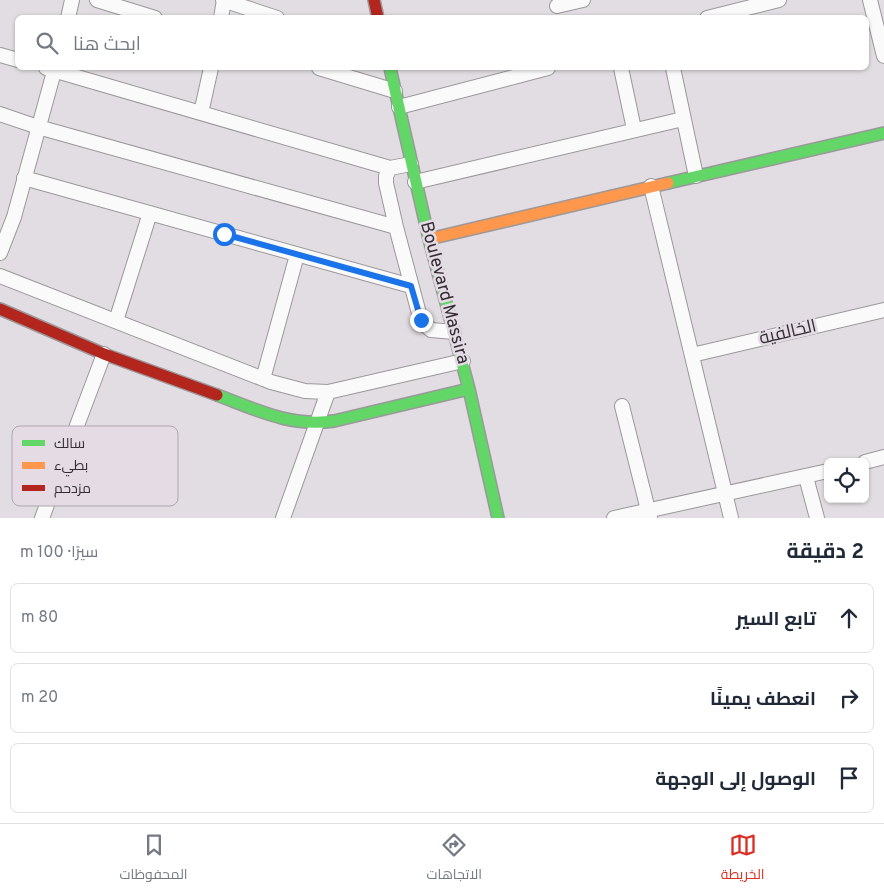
<!DOCTYPE html>
<html lang="ar">
<meta charset="utf-8">
<style>
:root{--surface:#fff;--page:#f6f6f7;--text:#1f2937;--muted:#747a83;--line:#e0e1e3;--accent:#d93025}
body{margin:0;font-family:Overpass,Cairo,sans-serif;background:var(--page);color:var(--text);direction:rtl}
.controls{position:absolute;right:15px;bottom:15px;display:grid;overflow:hidden;border-radius:8px;box-shadow:0 1px 4px #0004}
.controls button{width:45px;height:45px;display:grid;place-items:center;padding:0;border:0;border-bottom:1px solid var(--line);background:var(--surface);color:var(--text);font:25px sans-serif}
.stop{position:absolute;width:15px;height:15px;margin:-11px;border:4px solid #1a73e8;border-radius:50%;background:#fff}
.stop.end{background:#1a73e8;border-color:#fff;box-shadow:0 1px 5px #0008}
.list{margin:0;padding:0;list-style:none}
h2{display:flex;justify-content:space-between;align-items:center;height:65px;margin:0;padding:0 20px;font-size:21px}
h2 small{font-size:16px;font-weight:400;color:var(--muted)}
.list li{display:grid;grid-template-columns:32px 1fr auto;gap:15px;align-items:center;box-sizing:border-box;height:70px;margin:0 10px 10px;padding:0 10px;border:1px solid var(--line);border-radius:8px}
.list b{display:block;font-size:19px;white-space:nowrap}
.list em{font-size:16px;font-style:normal;color:var(--muted)}
.icon{flex:none;width:28px;height:28px;fill:none;stroke:currentColor;stroke-width:2;stroke-linecap:round;stroke-linejoin:round}
.map{position:relative;flex:none;width:884px;height:518px;overflow:hidden;direction:ltr}
.search{position:absolute;background:var(--surface);box-shadow:0 1px 4px #0004;left:15px;right:15px;top:15px;height:55px;display:flex;align-items:center;gap:12px;box-sizing:border-box;padding:0 18px;border-radius:8px;color:var(--muted);font-size:19px}
.sheet{height:305px;background:var(--surface)}
nav{display:flex;justify-content:space-around;align-items:center;box-sizing:border-box;height:70px;border-top:1px solid var(--line);background:var(--surface);font-size:14px;color:var(--muted)}
nav a{display:grid;justify-items:center;gap:2px}
nav .on{color:var(--accent)}
.map>svg:first-child{display:block}
</style>
<div class="map">
<svg width="884" height="518" viewBox="0 0 884 518">
<rect width="100%" height="100%" fill="#e2dde2"/>
<g fill="none" stroke-linecap="round" stroke-linejoin="round">
<defs>
<path id="street" d="M97,0L155,18
M223,0L277,18
M870,0L884,56
M557,6L583,0
M68,18L72,0
M221,18L224,0
M707,18L779,0
M0,55L18,60
M46,68L390,168
M319,68L395,91
M621,68L634,129
M673,68L696,176
M399,107L548,68
M201,113L211,68
M0,114L38,127L396,227
M411,164L390,168L386,176V183L396,227L421,321L431,330L454,332
M24,178L411,286
M415,182L683,119
M651,186L731,518
M0,253L14,217L55,68
M0,276L271,382L305,391L328,392L463,361
M116,321L150,213
M692,355L884,310
M263,379L297,255
M622,406L650,518
M865,462L884,457
M806,477L817,518
M42,518L104,354
M283,518L328,392
M614,518L828,471"/>
<path id="fast" d="M390,68L429,239L469,389L498,518
M668,183L884,133
M217,395C257,410 290,427 334,421L469,389"/>
<path id="slow" d="M429,239L668,183"/>
<path id="jam" d="M374,0L378,18
M0,309L104,354L217,395"/>
</defs>
<!-- street casing -->
<use href="#street" stroke="#9b989b" stroke-width="16"/>
<!-- fast casing -->
<use href="#fast" stroke="#9b989b" stroke-width="14"/>
<!-- slow casing -->
<use href="#slow" stroke="#9b989b" stroke-width="14"/>
<!-- jam casing -->
<use href="#jam" stroke="#9b989b" stroke-width="14"/>
<!-- street -->
<use href="#street" stroke="#fbfafb" stroke-width="14"/>
<!-- fast -->
<use href="#fast" stroke="#63d668" stroke-width="11"/>
<!-- slow -->
<use href="#slow" stroke="#ff974d" stroke-width="11"/>
<!-- jam -->
<use href="#jam" stroke="#b3261e" stroke-width="11"/>
</g>
<g fill="none" stroke-linecap="round" stroke-linejoin="round">
<!-- route -->
<path stroke="#1a73e8" stroke-width="6" d="M224,234L411,286L421,320"/>
</g>
<g text-anchor="middle" dominant-baseline="central" stroke-width="5" stroke-linejoin="round" paint-order="stroke">
<!-- street labels -->
<g font-size="18" fill="#322e32" stroke="#e4dbe4">
<text transform="translate(444 293) rotate(75)">Boulevard Massira</text>
<text transform="translate(788 333) rotate(-13)">الخالفية</text>
</g>
</g>
<!-- legend -->
<rect x="12" y="426" width="166" height="80" rx="8" fill="#e4dbe4" stroke="#afa7af" stroke-width="1"/>
<rect x="22" y="440" width="23" height="6" fill="#63d668"/>
<rect x="22" y="462" width="23" height="7" fill="#ff974d"/>
<rect x="22" y="485" width="23" height="6" fill="#b3261e"/>
<g font-size="14" fill="#322e32">
<text x="54" y="448">سالك</text>
<text x="54" y="470">بطيء</text>
<text x="54" y="493">مزدحم</text>
</g>
</svg>
<div class="controls">
<button><svg class="icon" aria-label="locate" viewBox="0 0 24 24"><circle cx="12" cy="12" r="6"/><path d="M12 2v4M12 18v4M2 12h4M18 12h4"/></svg></button>
</div>
<div class="stop" style="left:224px;top:234px"></div>
<div class="stop end" style="left:421px;top:320px"></div>
<div class="search"><svg class="icon" aria-label="search" viewBox="0 0 24 24"><circle cx="10" cy="10" r="6"/><path d="M15 15l6 6"/></svg>ابحث هنا</div>
</div>
<section class="sheet">
<h2>2 دقيقة<small>سيرًا · 100 m</small></h2>
<ul class="list">
<li><svg class="icon" aria-label="ahead" viewBox="0 0 24 24"><path d="M12 20V5M6 11l6-6 6 6"/></svg><div><b>تابع السير</b></div><em>80 m</em></li>
<li><svg class="icon" aria-label="right" viewBox="0 0 24 24"><path d="M7 20v-9h11M14 6l5 5-5 5"/></svg><div><b>انعطف يمينًا</b></div><em>20 m</em></li>
<li><svg class="icon" aria-label="arrive" viewBox="0 0 24 24"><path d="M6 21V4h12l-3 4 3 4H6"/></svg><div><b>الوصول إلى الوجهة</b></div></li>
</ul>
</section>
<nav>
<a class="on"><svg class="icon" aria-label="map" viewBox="0 0 24 24"><path d="M3 6l6-2 6 2 6-2v14l-6 2-6-2-6 2zM9 4v14M15 6v14"/></svg>الخريطة</a>
<a><svg class="icon" aria-label="directions" viewBox="0 0 24 24"><path d="M12 3l9 9-9 9-9-9zM9 14v-3h6M13 9l2 2-2 2"/></svg>الاتجاهات</a>
<a><svg class="icon" aria-label="saved" viewBox="0 0 24 24"><path d="M7 4h10v16l-5-4-5 4z"/></svg>المحفوظات</a>
</nav>
